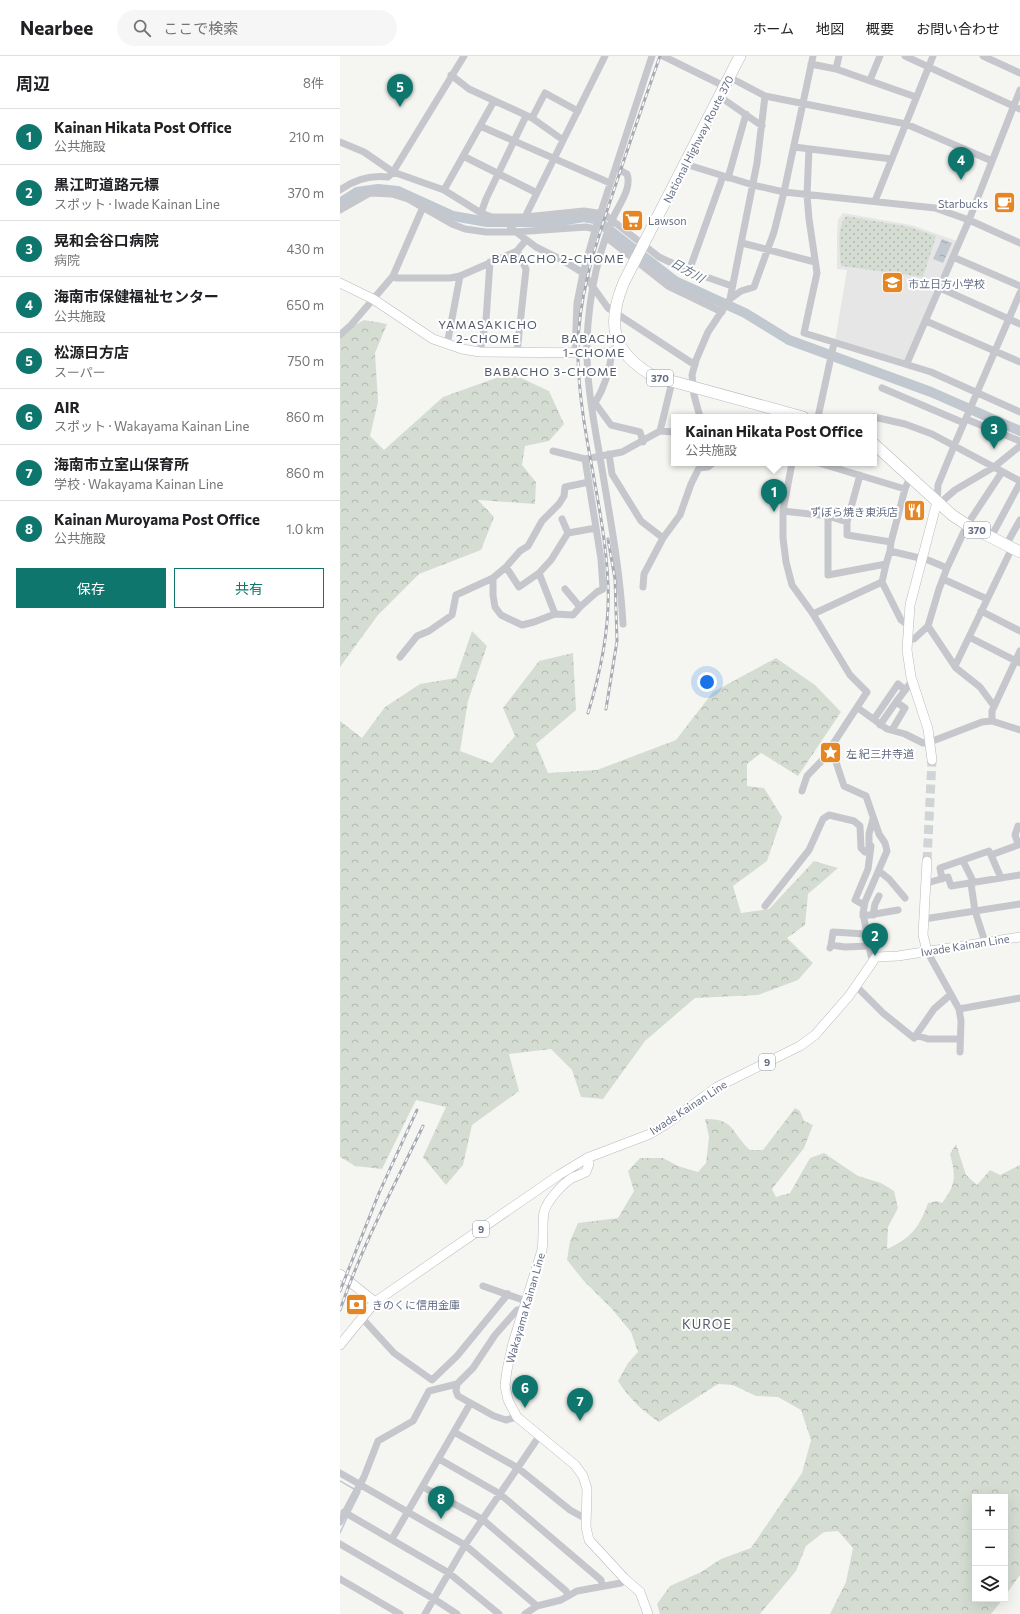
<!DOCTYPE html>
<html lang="ja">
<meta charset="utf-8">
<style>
:root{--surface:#fff;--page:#f6f6f6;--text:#202124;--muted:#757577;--line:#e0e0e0;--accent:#0f766e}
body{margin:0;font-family:Commissioner,"Noto Sans JP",sans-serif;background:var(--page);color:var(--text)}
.controls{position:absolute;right:12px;bottom:12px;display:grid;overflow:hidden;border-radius:0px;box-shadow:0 4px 16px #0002}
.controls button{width:36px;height:36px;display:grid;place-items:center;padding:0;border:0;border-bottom:1px solid var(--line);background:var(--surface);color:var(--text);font:20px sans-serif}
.you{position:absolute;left:367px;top:626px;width:14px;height:14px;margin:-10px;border:3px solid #fff;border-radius:50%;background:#1a73e8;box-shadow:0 0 0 6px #1a73e833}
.badge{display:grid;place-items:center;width:26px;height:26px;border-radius:50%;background:var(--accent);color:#fff;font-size:13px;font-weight:700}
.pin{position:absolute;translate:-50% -33px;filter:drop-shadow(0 1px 2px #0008)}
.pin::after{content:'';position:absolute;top:21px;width:14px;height:12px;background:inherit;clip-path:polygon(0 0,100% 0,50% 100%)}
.popup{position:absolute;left:331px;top:358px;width:206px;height:52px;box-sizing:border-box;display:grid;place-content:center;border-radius:0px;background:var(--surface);filter:drop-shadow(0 1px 3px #0005);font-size:13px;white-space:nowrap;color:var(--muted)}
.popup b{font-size:15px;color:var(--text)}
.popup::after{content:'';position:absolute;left:50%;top:100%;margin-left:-8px;border:8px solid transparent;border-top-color:var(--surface)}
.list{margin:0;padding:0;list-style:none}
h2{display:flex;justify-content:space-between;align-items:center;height:52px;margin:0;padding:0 16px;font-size:17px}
h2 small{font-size:13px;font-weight:400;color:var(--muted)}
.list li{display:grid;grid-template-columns:26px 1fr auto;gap:12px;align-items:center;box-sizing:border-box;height:56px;padding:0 16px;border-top:1px solid var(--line)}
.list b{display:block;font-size:15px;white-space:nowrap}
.list p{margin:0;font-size:13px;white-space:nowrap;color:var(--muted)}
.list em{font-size:13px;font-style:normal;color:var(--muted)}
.actions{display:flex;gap:8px;padding:12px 16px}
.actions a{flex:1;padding:9px 0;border:1px solid var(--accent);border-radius:0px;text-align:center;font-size:14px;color:var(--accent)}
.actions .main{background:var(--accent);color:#fff}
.icon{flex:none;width:22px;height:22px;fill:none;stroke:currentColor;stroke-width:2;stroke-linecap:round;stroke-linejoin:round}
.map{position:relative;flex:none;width:680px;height:1558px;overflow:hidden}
header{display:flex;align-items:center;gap:24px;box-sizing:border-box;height:56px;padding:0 20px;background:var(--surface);border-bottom:1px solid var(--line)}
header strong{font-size:19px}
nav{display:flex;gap:22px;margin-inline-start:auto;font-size:14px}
.search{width:280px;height:36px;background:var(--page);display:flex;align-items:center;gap:10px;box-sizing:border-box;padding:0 14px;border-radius:22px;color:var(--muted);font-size:15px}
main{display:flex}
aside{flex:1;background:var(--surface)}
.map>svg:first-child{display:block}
</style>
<header>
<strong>Nearbee</strong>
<div class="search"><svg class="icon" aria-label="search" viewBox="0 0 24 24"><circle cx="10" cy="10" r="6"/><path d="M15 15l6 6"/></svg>ここで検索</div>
<nav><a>ホーム</a><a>地図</a><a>概要</a><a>お問い合わせ</a></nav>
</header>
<main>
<aside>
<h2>周辺<small>8件</small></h2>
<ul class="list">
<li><span class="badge">1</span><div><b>Kainan Hikata Post Office</b><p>公共施設</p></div><em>210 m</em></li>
<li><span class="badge">2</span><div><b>黒江町道路元標</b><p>スポット · Iwade Kainan Line</p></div><em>370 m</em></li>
<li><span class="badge">3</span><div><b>晃和会谷口病院</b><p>病院</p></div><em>430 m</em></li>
<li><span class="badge">4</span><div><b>海南市保健福祉センター</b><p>公共施設</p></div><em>650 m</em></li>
<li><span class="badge">5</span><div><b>松源日方店</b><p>スーパー</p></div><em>750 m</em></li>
<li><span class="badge">6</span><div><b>AIR</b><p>スポット · Wakayama Kainan Line</p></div><em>860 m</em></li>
<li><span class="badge">7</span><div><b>海南市立室山保育所</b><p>学校 · Wakayama Kainan Line</p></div><em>860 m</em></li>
<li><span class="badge">8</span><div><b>Kainan Muroyama Post Office</b><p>公共施設</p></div><em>1.0 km</em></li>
</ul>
<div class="actions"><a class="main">保存</a><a>共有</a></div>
</aside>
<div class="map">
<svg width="680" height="1558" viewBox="0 0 680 1558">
<defs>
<pattern id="green-dots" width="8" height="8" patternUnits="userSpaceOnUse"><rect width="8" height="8" fill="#d5ddd3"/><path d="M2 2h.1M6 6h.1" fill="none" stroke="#b0b7b1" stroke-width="1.8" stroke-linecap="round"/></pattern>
<pattern id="forest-crowns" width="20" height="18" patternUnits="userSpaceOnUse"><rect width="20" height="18" fill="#d5ddd3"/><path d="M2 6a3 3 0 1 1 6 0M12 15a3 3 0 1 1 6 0" fill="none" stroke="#b0b7b1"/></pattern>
<pattern id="water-ripples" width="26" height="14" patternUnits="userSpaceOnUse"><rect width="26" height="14" fill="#c1c8d0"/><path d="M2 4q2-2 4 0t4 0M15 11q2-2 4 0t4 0" fill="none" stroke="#a0a7ae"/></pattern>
</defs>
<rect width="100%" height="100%" fill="#f5f6f2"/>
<!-- built -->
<path fill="#e6e6e6" d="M503,157L571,169L617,185L565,305L495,285L507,214L497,213V177L498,164Z"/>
<!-- green -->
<path fill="url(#green-dots)" d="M506,160L570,171L596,180L583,221L501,210C500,195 496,172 506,160Z"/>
<!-- forest -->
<path fill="url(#forest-crowns)" d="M24,264L47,268L35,297L38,346L30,380L44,394L103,341L170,317L209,335L224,368L209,385L185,390L182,409L196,426L195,448L138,444L154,461L141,494L79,518L38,559L0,611V283L10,272Z
M132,575L147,590L128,645L120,695L152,707L175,680L163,652L199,605L233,597L236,654L196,688L208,717L257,714L336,684L373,636L436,602L475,629L501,656L458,720L421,697L407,708V730L424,732L442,761L427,805L393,830L401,857L429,853L474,805L498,812L468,838L465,869L447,882L473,907L458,924L418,939L355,942L305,985L263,1043L241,1041L232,1014L211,993L169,998L179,1035L132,1069L123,1109L106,1129L83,1101L106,1051L76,1044L42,1113L15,1110L0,1101V665L22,682L45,651L80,628L116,622Z
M455,1052L460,1055L464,1065L473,1069L464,1092L432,1133L436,1141L450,1137L470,1102L484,1097L518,1120L541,1127L554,1135L558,1152L548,1171L547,1193C571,1182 579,1172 588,1147L597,1145L602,1147C616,1129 616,1120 610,1098L616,1088L626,1119L637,1129L650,1114L660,1119L680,1109V1519L665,1540V1441H635V1543H663L651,1558H490L506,1526L513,1492L498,1475L484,1476L466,1490L456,1515L420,1558H320L317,1548L330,1530L361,1516L381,1503L411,1492L462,1417L471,1384L461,1354L438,1341L416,1340L393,1329L378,1328L319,1366C302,1355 289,1342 278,1325L288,1307L298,1296L291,1276L272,1253L243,1224L227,1204L230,1185L238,1167L278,1162L294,1135L288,1115L300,1102H323L338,1110L358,1116L366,1107L369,1081L365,1063C395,1062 391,1077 410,1094H423Z"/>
<!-- water -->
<path fill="url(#water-ripples)" d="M602,183L612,187L603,207L593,203Z"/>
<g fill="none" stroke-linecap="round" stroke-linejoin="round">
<!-- stream -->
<path stroke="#c1c8d0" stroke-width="1.5" d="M0,1425L14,1433
M10,1456L20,1436H19
M0,1477L7,1462"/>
<!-- river -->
<path stroke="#c1c8d0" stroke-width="10" d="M0,147L17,136L38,133L58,135L113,160L147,166H214L244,161L255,163L335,225L405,257L449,284L591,336L680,375"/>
<!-- major-tunnel -->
<path stroke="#d1d4d6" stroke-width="9" stroke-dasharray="9 4.5" stroke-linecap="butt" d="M587,805L592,704"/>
<defs>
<path id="major" d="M0,227L33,243L93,283L122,293L140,296L264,297L272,296L280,291
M592,704L588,673L571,621L567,594L570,549L597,446
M587,895L583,879L587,805
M247,1102L249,1108L246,1116C242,1118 236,1120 232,1122C222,1128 207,1145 204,1156C202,1167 204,1181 202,1194L173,1287L167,1314L165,1329L168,1344L177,1361L235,1409L243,1420L247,1433L246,1471L249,1484L285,1523L300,1536L308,1558
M0,1218L35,1246
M0,1289L35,1246L219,1119L247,1102L310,1078L325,1069L377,1031L460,990L475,979L509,940L536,901L558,900L680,881"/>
<path id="highway" d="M400,0L284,226C266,269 272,296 313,320L463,361
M534,388L612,459L627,469L680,496"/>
</defs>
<!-- major casing -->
<use href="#major" stroke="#b8babf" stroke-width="10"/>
<!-- highway casing -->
<use href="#highway" stroke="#b8b9bd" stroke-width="12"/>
<!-- minor -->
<path stroke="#c6c7cc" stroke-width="7" d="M323,0L384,30
M565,0L680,53
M643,0L680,17
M471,8L496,13L576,41
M496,13L499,0
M111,19L129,33L192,62L223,84
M530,24L540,0
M379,40L422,70
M425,40L566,68L652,105
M192,62L205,37L238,55
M140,70L270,127
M0,86L24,96L53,116L104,134L141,157L152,161H185L265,0
M454,91L552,103
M469,93L467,139L469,163L477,217L464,277L591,316L680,356
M123,100L197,137
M345,108L413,129L444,136L595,152L629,164L680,187
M276,112L287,118C292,132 280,147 274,160C259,194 251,231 248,268C244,313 252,357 260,401C269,456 280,512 283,568
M388,122L406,58
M0,134C14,124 30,119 48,121L53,116L124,0
M104,134L154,45
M535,145L593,0
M0,154L30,137L52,138L68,143L112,168L125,173L146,176H175L246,171L255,173
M141,157L146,143L186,60
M185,161L244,155L264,158L319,201L349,215L392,230
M165,162L172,173L196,191L224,205L243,217L268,252L355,309
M266,181L328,230L382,256
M402,187L475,206
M613,201L680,230
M349,215L383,120
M53,220L57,222H110L120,220L177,195L186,184
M600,232L680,268
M390,243L401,235L414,231L434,176L444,136L473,0
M586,265L680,306
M0,279L11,269L53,220L83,151
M107,289L120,220
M140,296L146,264L150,206
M177,296L186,213L177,195
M235,297L237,247L243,217L256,171L312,0
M567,307L629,164L680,34
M542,332L624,367
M255,347L271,369L300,376L303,386
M255,347C264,332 270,313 272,296
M360,361L354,339L352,319L356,304L368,276L390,243L417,107L425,40L389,21
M478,361L494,287
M534,361L565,368L592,378L680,425
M626,363L680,385
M320,375L332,326
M213,395L245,403L282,396L320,375L334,376
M269,398L272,418L301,465L323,482
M452,407L443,455V482L446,506L452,529L473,558L510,619L527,636L491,691L504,730L526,740L539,778L545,787L547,795L525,846L523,857L531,900L533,902
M479,407L565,433L570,421
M520,419L507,466V479L551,486L550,495L588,504L607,512L599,533L588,570
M597,446L598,429L614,390L680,237
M599,448L615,434L654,411L680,390
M443,455L488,460L507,466
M488,460V519L546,508L550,495
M222,463L228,477
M651,481L680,427
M551,486L565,433
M666,489L680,464
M546,508L542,526L561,564L568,569
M607,512L627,469L662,416
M199,517L179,531L166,511L180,495L188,490L202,465L219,448L224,440L225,431L249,426
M153,522V539L155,551L161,559L182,569L194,566L215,558L233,559L240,551L225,533
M603,523L647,543
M303,531L304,518L323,482L340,459L351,428L359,412L368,411L373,407
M240,551L257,536L263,533L261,503L245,403
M641,555L680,575
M215,558L199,517L211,504L228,477L256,472
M473,558L542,526
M629,581L680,607
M567,583H574L588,570L616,612L640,631L654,650
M680,595L652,655V665L680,674
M60,601L77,580L89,575L112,559L116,539L153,522L166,511
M615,610L672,492
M518,652L547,673L565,678L583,687L590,686L642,666L652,665
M534,663L558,628L565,634
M540,669L556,646
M552,674L565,652L556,646L569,629L573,627
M462,735L467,720L492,694
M678,788L675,779L678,770
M651,799L661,822
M623,805L634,827
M539,815L549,823L565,842
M602,823L600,812L649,795L651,799L678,789
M587,827L608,821L611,830L680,819
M631,828L635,855L645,886
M524,849L515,844L528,813L531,790
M425,850L469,794L483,763L489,759L514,765L520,770L521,792L525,796L529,793V778L533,763
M533,859L535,848L539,840
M523,860L558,854
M584,863L680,848
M491,889L493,876L526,878
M490,892L491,889L505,891L529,890
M587,895L619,953L621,965L620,996
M516,930L543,957L574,982L594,953L610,939
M619,953L680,942
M576,979L588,983H620
M143,1230L186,1245
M22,1262L54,1297L92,1324L117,1300L168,1238
M177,1361L166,1364L154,1360L118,1340L116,1335L117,1328L133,1312L155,1279L177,1254L184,1253
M114,1376L178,1412L230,1454L246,1463
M99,1403L160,1438L261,1524L262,1529
M0,1417L125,1489L197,1550
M83,1431L142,1463L226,1535L228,1540
M4,1456L109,1517L159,1558
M0,1466L24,1421L38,1385L73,1365L89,1335L117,1328
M52,1483L130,1348
M0,1488L94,1543L117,1558
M0,1523L60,1558
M85,1558L125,1489L200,1379
M185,1558L197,1550L221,1544L237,1535L281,1527L285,1523"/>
<!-- major -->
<use href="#major" stroke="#fff" stroke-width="9"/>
<!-- highway -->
<use href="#highway" stroke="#fff" stroke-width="11"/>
<defs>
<path id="rail" d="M266,653L277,585L275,523L268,483
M248,657C261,615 270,573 268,528C265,452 240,378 238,303C236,243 257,184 276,128C290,85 305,43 320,0
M0,1235L39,1137L77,1054
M0,1254C22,1190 54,1130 83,1070"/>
</defs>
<!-- rail casing -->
<use href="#rail" stroke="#a7aab2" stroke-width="3"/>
<!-- rail -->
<use href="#rail" stroke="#fff" stroke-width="1.5" stroke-dasharray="4.5" stroke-linecap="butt"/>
</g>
<!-- icons -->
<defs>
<symbol id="cafe-square" viewBox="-11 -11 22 22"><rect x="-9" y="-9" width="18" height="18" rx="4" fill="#e58623" stroke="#fff"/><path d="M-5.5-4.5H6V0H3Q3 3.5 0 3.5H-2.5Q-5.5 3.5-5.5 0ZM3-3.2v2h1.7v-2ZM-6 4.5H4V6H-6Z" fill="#fff"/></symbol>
<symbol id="supermarket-square" viewBox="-11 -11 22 22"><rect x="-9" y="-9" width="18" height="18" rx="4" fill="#e58623" stroke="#fff"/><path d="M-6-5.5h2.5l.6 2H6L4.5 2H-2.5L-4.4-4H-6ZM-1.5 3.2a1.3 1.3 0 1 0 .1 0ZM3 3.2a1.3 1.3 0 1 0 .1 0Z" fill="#fff"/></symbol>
<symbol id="school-square" viewBox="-11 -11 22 22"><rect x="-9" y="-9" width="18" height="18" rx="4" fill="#e58623" stroke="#fff"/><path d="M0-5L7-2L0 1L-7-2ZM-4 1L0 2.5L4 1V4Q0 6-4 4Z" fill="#fff"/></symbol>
<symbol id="restaurant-square" viewBox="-11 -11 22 22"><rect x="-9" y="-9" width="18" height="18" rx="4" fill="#e58623" stroke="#fff"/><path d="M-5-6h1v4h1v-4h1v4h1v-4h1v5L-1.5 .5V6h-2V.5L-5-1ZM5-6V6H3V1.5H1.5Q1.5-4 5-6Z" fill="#fff"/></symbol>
<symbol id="sight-square" viewBox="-11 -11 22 22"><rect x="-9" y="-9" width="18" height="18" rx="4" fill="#e58623" stroke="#fff"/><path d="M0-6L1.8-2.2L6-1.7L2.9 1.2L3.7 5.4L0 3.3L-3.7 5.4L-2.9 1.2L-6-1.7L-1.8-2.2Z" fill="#fff"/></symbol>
<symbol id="bank-square" viewBox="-11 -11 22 22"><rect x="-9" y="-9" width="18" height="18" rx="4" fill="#e58623" stroke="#fff"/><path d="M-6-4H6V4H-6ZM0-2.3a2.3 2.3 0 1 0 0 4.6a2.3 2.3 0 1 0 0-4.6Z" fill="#fff"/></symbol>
</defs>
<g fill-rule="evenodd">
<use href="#cafe-square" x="652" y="134" width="25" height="25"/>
<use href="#supermarket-square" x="280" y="152" width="25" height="25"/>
<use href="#school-square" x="540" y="214" width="25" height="25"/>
<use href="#restaurant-square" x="562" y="442" width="25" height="25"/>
<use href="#sight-square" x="478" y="684" width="25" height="25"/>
<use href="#bank-square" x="4" y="1236" width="25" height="25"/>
</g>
<g text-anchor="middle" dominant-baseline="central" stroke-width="4" stroke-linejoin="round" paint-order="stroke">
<!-- shield labels -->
<g fill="#fff" stroke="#9299a9" stroke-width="1">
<rect x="307" y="314" width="26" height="16" rx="3"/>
<rect x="624" y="466" width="26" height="16" rx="3"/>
<rect x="419" y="998" width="16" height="16" rx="3"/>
<rect x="133" y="1165" width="16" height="16" rx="3"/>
</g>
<g font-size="10" font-weight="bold" fill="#646d84">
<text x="320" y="322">370</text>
<text x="637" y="474">370</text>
<text x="427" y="1006">9</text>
<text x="141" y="1173">9</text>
</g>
<!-- street labels -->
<g font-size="11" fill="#646d84" stroke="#fff">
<text transform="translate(358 83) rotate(-63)">National Highway Route 370</text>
<text transform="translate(625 889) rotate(-9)">Iwade Kainan Line</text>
<text transform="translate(348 1051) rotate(-33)">Iwade Kainan Line</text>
<text transform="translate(185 1252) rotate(-74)">Wakayama Kainan Line</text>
</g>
<!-- poi labels -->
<g font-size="11" fill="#646d84" stroke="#fff" text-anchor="start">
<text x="648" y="147" text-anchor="end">Starbucks</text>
<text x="308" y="164">Lawson</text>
<text x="568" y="227">市立日方小学校</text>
<text x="558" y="455" text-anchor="end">ずぼら焼き東浜店</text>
<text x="506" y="697">左 紀三井寺道</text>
<text x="32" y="1248">きのくに信用金庫</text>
</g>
<!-- neighbourhood labels -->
<g font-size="12" letter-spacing="1" fill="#525969" stroke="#fff">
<text x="218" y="202">BABACHO 2-CHOME</text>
<text x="148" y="268">YAMASAKICHO<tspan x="148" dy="14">2-CHOME</tspan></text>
<text x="254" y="282">BABACHO<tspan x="254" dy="14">1-CHOME</tspan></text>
<text x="211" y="315">BABACHO 3-CHOME</text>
</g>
<!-- water labels -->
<g font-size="12" font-style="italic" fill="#657487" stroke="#fff">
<text transform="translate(348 214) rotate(30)">日方川</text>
</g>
<!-- quarter labels -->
<g font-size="13" letter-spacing="1" fill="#525969" stroke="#fff">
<text x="367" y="1268">KUROE</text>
</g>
</g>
</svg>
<div class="controls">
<button>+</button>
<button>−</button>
<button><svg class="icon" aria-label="layers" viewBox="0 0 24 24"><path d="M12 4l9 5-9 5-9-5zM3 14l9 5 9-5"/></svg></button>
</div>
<div class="you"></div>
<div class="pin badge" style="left:434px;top:456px">1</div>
<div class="popup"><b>Kainan Hikata Post Office</b>公共施設</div>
<div class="pin badge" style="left:535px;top:900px">2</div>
<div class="pin badge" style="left:654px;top:393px">3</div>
<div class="pin badge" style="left:621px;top:124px">4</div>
<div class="pin badge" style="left:60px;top:51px">5</div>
<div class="pin badge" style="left:185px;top:1352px">6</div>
<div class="pin badge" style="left:240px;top:1365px">7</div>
<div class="pin badge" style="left:101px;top:1463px">8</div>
</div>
</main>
